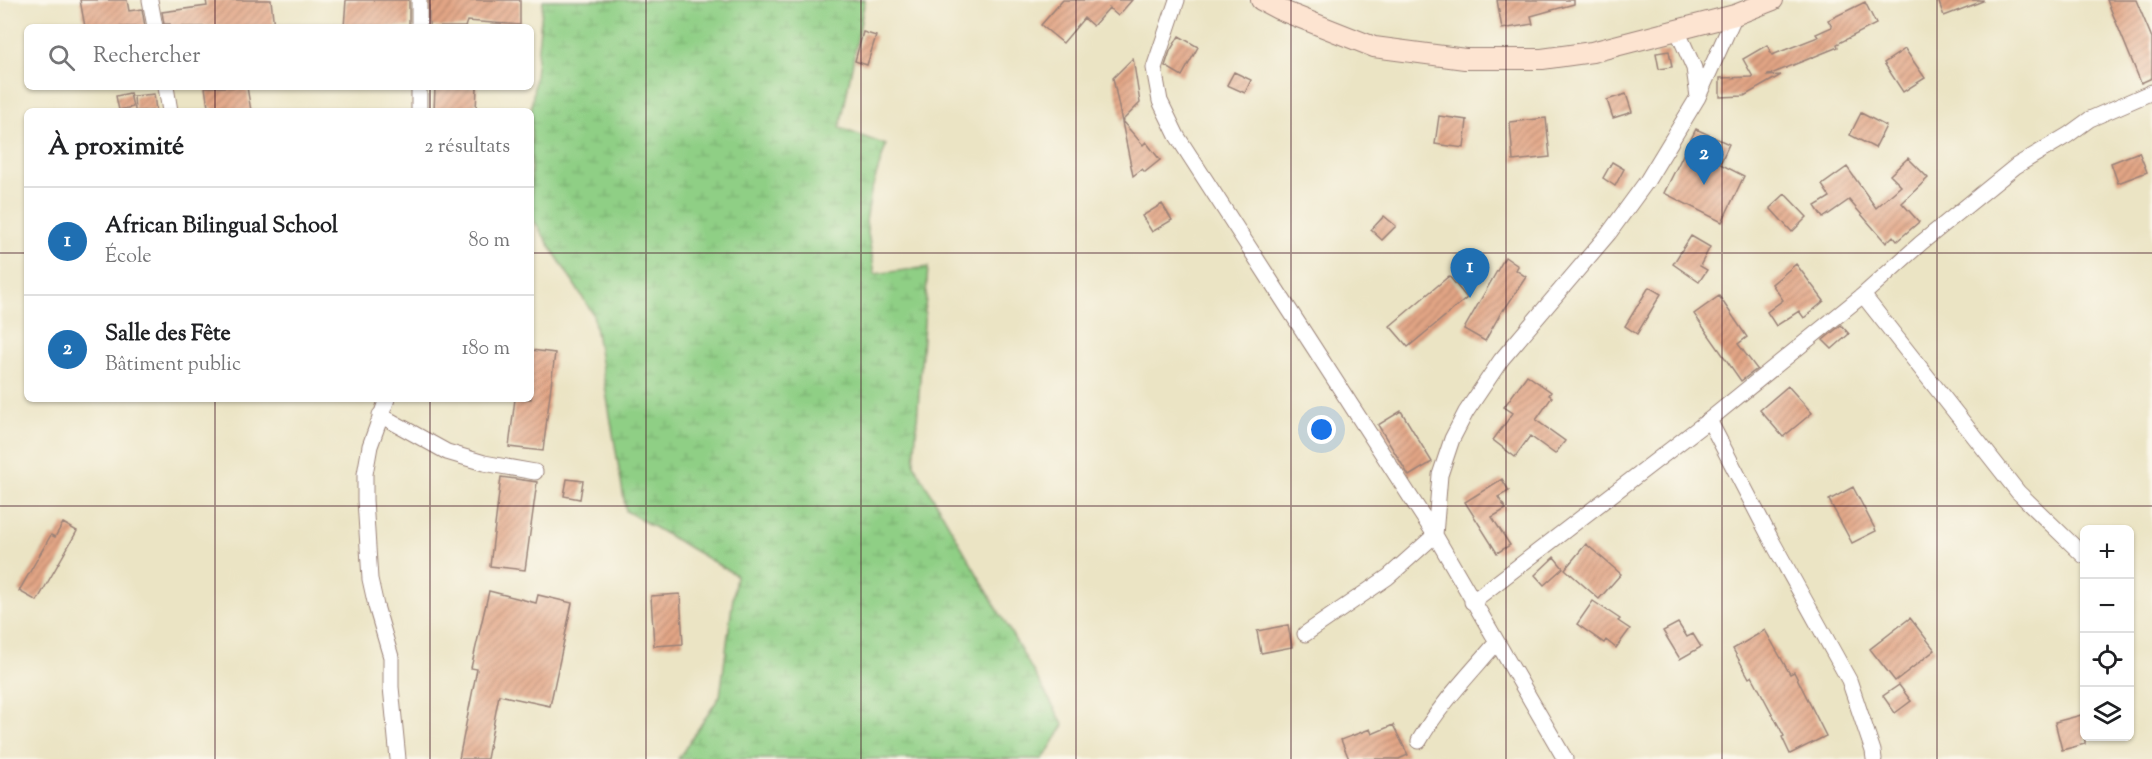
<!DOCTYPE html>
<html lang="fr">
<meta charset="utf-8">
<style>
:root{--surface:#fff;--page:#f2f2f2;--text:#202124;--muted:#757577;--line:#e0e0e0;--accent:#1f6fb2}
body{margin:0;font-family:"Sorts Mill Goudy",serif;background:var(--page);color:var(--text)}
.controls{position:absolute;right:18px;bottom:18px;display:grid;overflow:hidden;border-radius:9px;box-shadow:0 2px 4px #0004}
.controls button{width:54px;height:54px;display:grid;place-items:center;padding:0;border:0;border-bottom:2px solid var(--line);background:var(--surface);color:var(--text);font:30px sans-serif}
.you{position:absolute;left:1322px;top:430px;width:21px;height:21px;margin:-15px;border:4px solid #fff;border-radius:50%;background:#1a73e8;box-shadow:0 0 0 9px #1a73e833}
.badge{display:grid;place-items:center;width:39px;height:39px;border-radius:50%;background:var(--accent);color:#fff;font-size:20px;font-weight:700}
.pin{position:absolute;translate:-50% -50px;filter:drop-shadow(0 2px 3px #0008)}
.pin::after{content:'';position:absolute;top:32px;width:21px;height:18px;background:inherit;clip-path:polygon(0 0,100% 0,50% 100%)}
.list{margin:0;padding:0;list-style:none}
h2{display:flex;justify-content:space-between;align-items:center;height:78px;margin:0;padding:0 24px;font-size:26px}
h2 small{font-size:20px;font-weight:400;color:var(--muted)}
.list li{display:grid;grid-template-columns:39px 1fr auto;gap:18px;align-items:center;box-sizing:border-box;height:108px;padding:0 24px;border-top:2px solid var(--line)}
.list b{display:block;font-size:22px;white-space:nowrap}
.list p{margin:0;font-size:20px;white-space:nowrap;color:var(--muted)}
.list em{font-size:20px;font-style:normal;color:var(--muted)}
.icon{flex:none;width:33px;height:33px;fill:none;stroke:currentColor;stroke-width:2;stroke-linecap:round;stroke-linejoin:round}
.map{position:relative;flex:none;width:2152px;height:759px;overflow:hidden}
.search{position:absolute;background:var(--surface);box-shadow:0 2px 4px #0004;left:24px;top:24px;width:510px;height:66px;display:flex;align-items:center;gap:15px;box-sizing:border-box;padding:0 21px;border-radius:9px;color:var(--muted);font-size:22px}
.panel{position:absolute;background:var(--surface);box-shadow:0 2px 4px #0004;left:24px;top:108px;width:510px;height:294px;border-radius:9px}
.map>svg:first-child{display:block}
</style>
<div class="map">
<svg width="2152" height="759" viewBox="0 0 2152 759">
<defs>
<pattern id="wetland-marsh" width="20" height="14" patternUnits="userSpaceOnUse" patternTransform="scale(1.5)"><rect width="20" height="14" fill="#8fcf85"/><path d="M1 5h8M5 5V1M11 12h8M15 12V8" fill="none" stroke="#7db173"/></pattern>
<pattern id="building-hatch" width="6" height="6" patternUnits="userSpaceOnUse" patternTransform="scale(1.5)"><rect width="6" height="6" fill="#e2a585"/><path d="M-1 1l2-2M0 6l6-6M5 7l2-2" fill="none" stroke="#b9866d"/></pattern>
</defs>
<rect width="100%" height="100%" fill="#fbf7ec"/>
<filter id="ink" filterUnits="userSpaceOnUse"><feTurbulence type="fractalNoise" baseFrequency=".0167" numOctaves="2"/><feDisplacementMap in="SourceGraphic" scale="12" xChannelSelector="R" yChannelSelector="G"/><feConvolveMatrix kernelMatrix="1 2 1 2 8 2 1 2 1" color-interpolation-filters="sRGB"/></filter>
<filter id="wash" filterUnits="userSpaceOnUse"><feTurbulence type="fractalNoise" baseFrequency=".008" numOctaves="4" result="noise"/><feDisplacementMap in="SourceGraphic" scale="24" xChannelSelector="R" yChannelSelector="G"/><feGaussianBlur stdDeviation="1.35" result="paint"/><feColorMatrix in="noise" values="0 0 0 0 0 0 0 0 0 0 0 0 0 0 0 0 0 1.4 0 .05"/><feComposite in="paint" operator="in"/></filter>
<g filter="url(#wash)">
<rect width="100%" height="100%" fill="#ebe4c4"/>
<!-- wetland -->
<path fill="url(#wetland-marsh)" stroke="#6c7758" stroke-width="1.5" d="M543,0H865L840,128L886,145L871,192L866,221L875,274L928,267L914,464L1064,725L1043,759H678L720,696L736,575L626,511L593,314L531,216V113Z"/>
<g id="blocks">
<!-- building -->
<path fill="url(#building-hatch)" d="M80,0H127L129,11L142,9L145,27H85Z
M206,0H271L274,27H170V24H164L162,12L207,6Z
M346,0H409V27H344Z
M429,0H520V25L467,21L465,27H429Z
M1063,0H1132L1118,16L1109,8L1093,26L1084,18L1063,43L1041,25Z
M1497,0H1574V4L1531,16L1533,24L1502,29Z
M1938,0H1983V1L1944,16Z
M2107,0H2136L2152,38V78L2141,83Z
M1865,2L1876,24L1837,44L1838,47L1766,76L1781,75L1744,96L1720,97V78L1753,77L1743,59L1767,45L1772,55L1818,37L1816,34L1832,27L1828,20Z
M863,32L876,36L867,65L855,61Z
M1179,36L1198,47L1182,76L1165,66L1170,51Z
M1905,49L1925,78L1903,92L1884,63Z
M1669,51L1672,67L1659,69L1656,53Z
M1133,58L1140,103L1122,121L1143,145L1146,142L1160,160L1145,172L1142,169L1133,176L1113,78Z
M1234,72L1251,80L1245,93L1227,85Z
M205,87H247L251,111H212V107H208Z
M435,87H477L476,111H434Z
M130,93L133,107L119,110L116,96Z
M154,94L156,111H135L134,96Z
M1626,94L1632,112L1613,118L1607,100Z
M1861,113L1886,126L1875,148L1850,135Z
M1439,116L1467,120L1464,148L1435,144Z
M1546,118L1550,157L1513,161L1510,122Z
M1696,129L1729,144L1720,164L1744,176L1722,222L1664,193Z
M2139,152L2147,172L2118,183L2111,163Z
M1908,158L1928,178L1902,203L1919,222L1897,241L1893,236L1886,243L1849,200L1823,218L1815,206L1830,197L1822,185L1847,167L1876,208L1901,186L1890,175Z
M1612,162L1624,169L1615,186L1603,178Z
M1785,194L1807,217L1792,232L1770,208Z
M1162,204L1172,220L1152,232L1142,216Z
M1384,216L1396,226L1382,240L1371,230Z
M1691,236L1710,247L1700,266L1707,270L1699,282L1673,264Z
M1505,257L1518,266L1516,270L1526,277L1504,310L1503,309L1485,341L1464,329Z
M1796,264L1824,301L1804,318L1799,311L1776,326L1767,312L1783,300L1772,284Z
M1449,276L1467,298L1408,347L1390,326Z
M1649,287L1661,294L1637,334L1625,326Z
M1719,296L1747,337L1738,344L1757,369L1741,381L1694,314Z
M1841,325L1849,334L1832,349L1823,340Z
M531,350L555,353L543,451L509,447L515,399H531Z
M1527,375L1551,392L1549,395L1552,397L1536,420L1565,441L1555,454L1530,436L1515,457L1493,440L1513,413L1504,407Z
M1788,386L1812,413L1783,437L1760,410Z
M1401,411L1432,462L1409,476L1378,425Z
M501,477L537,482L525,570L490,566Z
M567,479L583,481L580,499L564,496Z
M1502,479L1509,491L1498,497L1506,509L1492,517L1510,545L1497,553L1465,502Z
M1853,487L1876,531L1852,543L1829,500Z
M63,523L77,531L37,601L19,591L51,535L55,537Z
M1586,544L1621,574L1599,599L1565,569Z
M1554,557L1563,568L1544,585L1535,575Z
M489,591L536,603L538,595L572,603L550,706L499,695L487,759H459L477,669L471,668Z
M680,594L683,644L654,646L651,596Z
M1593,601L1620,619L1618,621L1630,629L1616,648L1606,640L1604,643L1577,624Z
M1910,618L1935,650L1895,681L1870,649Z
M1678,623L1687,637L1693,634L1701,647L1680,659L1663,631Z
M1288,625L1292,647L1261,653L1257,631Z
M1765,630L1790,674L1794,672L1826,736L1790,754L1782,737L1784,736L1752,676L1749,678L1733,649Z
M1899,685L1911,701L1895,713L1883,696Z
M2085,714V744L2062,750L2055,722Z
M1393,725L1408,755L1399,759H1349L1341,740L1370,729L1372,734Z"/>
</g>
</g>
<g filter="url(#ink)">
<use href="#blocks" fill-opacity="0" stroke="#9a8278" stroke-width="1.5"/>
<g fill="none" stroke-linecap="round" stroke-linejoin="round">
<defs>
<path id="minor" d="M150,0L155,27
M419,0V27
M1177,0L1154,68L1160,101L1177,136L1435,535L1565,759
M1677,30L1694,68L1698,97
M166,87L170,111
M419,111V87
M1863,295L1709,420L1773,543L1849,680L1873,751L1874,759
M387,399L370,446L365,474V500L370,579L376,606L391,657V687L398,759
M380,415L447,452L484,463L535,472
M2084,556L2018,492L1863,295L1921,243L2016,166L2068,135L2090,119L2152,92
M1472,602L1709,420
M1305,634L1388,577L1435,535L1440,475L1452,439L1466,412L1501,360L1609,233L1647,181L1698,97L1735,15
M1419,741C1440,704 1470,674 1497,642"/>
<path id="secondary" d="M1261,0L1278,9L1374,47L1465,59H1542L1592,52L1735,15L1773,0"/>
</defs>
<!-- minor casing -->
<use href="#minor" stroke="#9a8278" stroke-width="17"/>
<!-- secondary casing -->
<use href="#secondary" stroke="#9a8278" stroke-width="22"/>
<!-- minor -->
<use href="#minor" stroke="#fff" stroke-width="15"/>
<!-- secondary -->
<use href="#secondary" stroke="#fde4d1" stroke-width="20"/>
</g>
</g>
<!-- grid -->
<path fill="none" stroke="#4a1f2b" stroke-width="1.5" stroke-opacity="0.55" d="M215,0V27M430,0V27M646,0V759M861,0V759M1076,0V759M1291,0V759M1506,0V759M1722,0V759M1937,0V759M215,87V111M430,87V111M0,253H27M531,253H2152M215,399V759M430,399V759M0,506H2152"/>
</svg>
<div class="controls">
<button>+</button>
<button>−</button>
<button><svg class="icon" aria-label="locate" viewBox="0 0 24 24"><circle cx="12" cy="12" r="6"/><path d="M12 2v4M12 18v4M2 12h4M18 12h4"/></svg></button>
<button><svg class="icon" aria-label="layers" viewBox="0 0 24 24"><path d="M12 4l9 5-9 5-9-5zM3 14l9 5 9-5"/></svg></button>
</div>
<div class="you"></div>
<div class="pin badge" style="left:1470px;top:298px">1</div>
<div class="pin badge" style="left:1704px;top:185px">2</div>
<div class="search"><svg class="icon" aria-label="search" viewBox="0 0 24 24"><circle cx="10" cy="10" r="6"/><path d="M15 15l6 6"/></svg>Rechercher</div>
<section class="panel">
<h2>À proximité<small>2 résultats</small></h2>
<ul class="list">
<li><span class="badge">1</span><div><b>African Bilingual School</b><p>École</p></div><em>80 m</em></li>
<li><span class="badge">2</span><div><b>Salle des Fête</b><p>Bâtiment public</p></div><em>180 m</em></li>
</ul>
</section>
</div>
